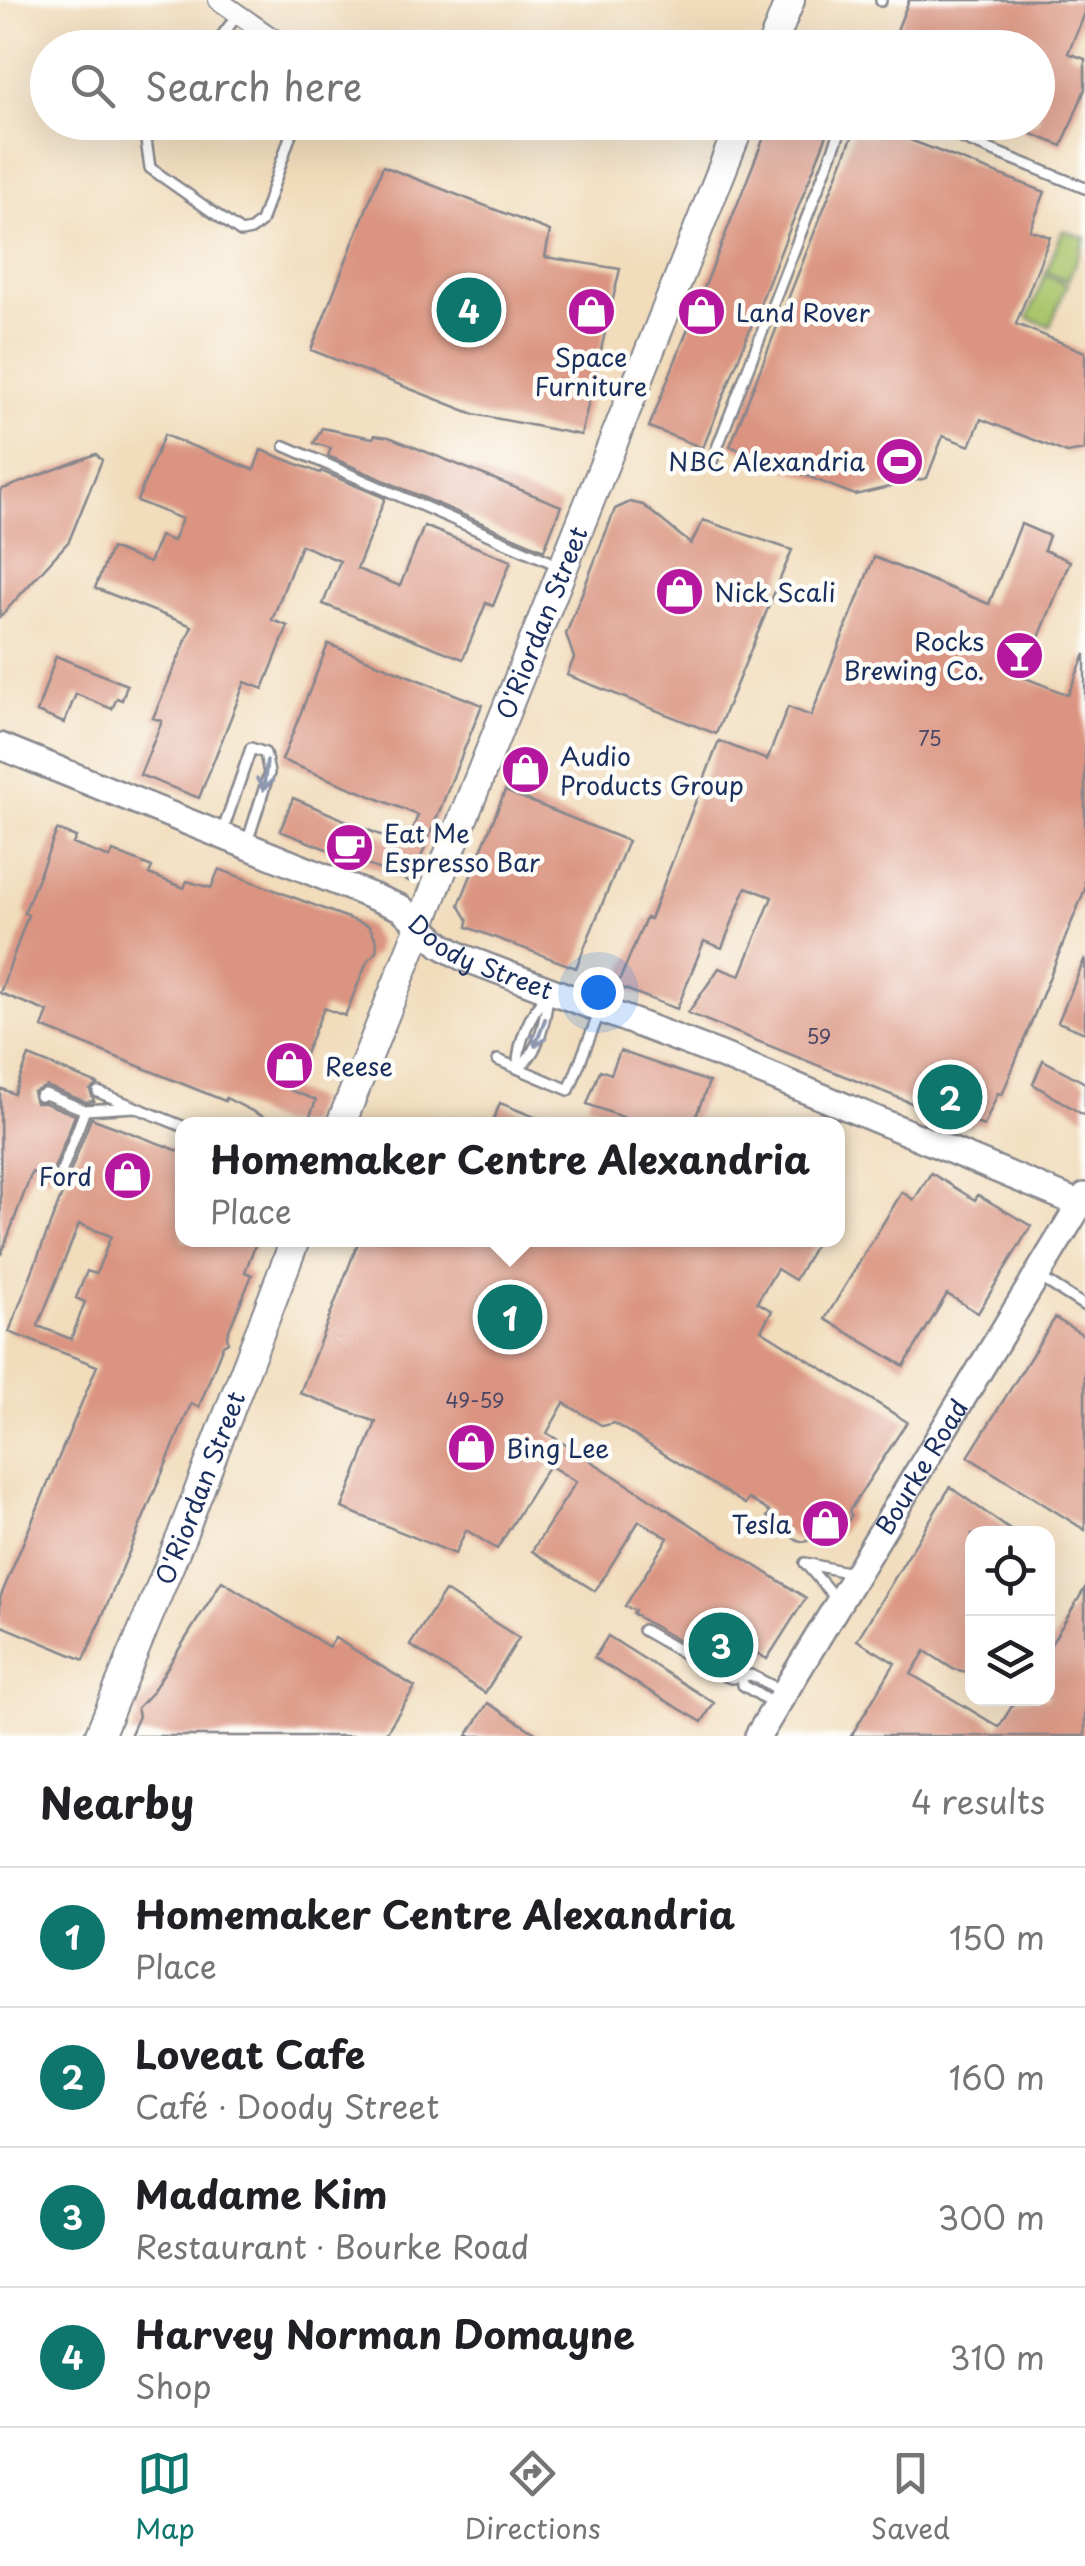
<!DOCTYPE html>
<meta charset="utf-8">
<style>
:root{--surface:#fff;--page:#f2f2f2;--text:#202124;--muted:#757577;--line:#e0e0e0;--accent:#0f766e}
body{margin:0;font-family:"Playpen Sans",sans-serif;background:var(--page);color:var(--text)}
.controls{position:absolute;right:30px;bottom:30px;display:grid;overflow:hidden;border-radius:20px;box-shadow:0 10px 40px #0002}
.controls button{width:90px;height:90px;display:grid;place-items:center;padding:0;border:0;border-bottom:2px solid var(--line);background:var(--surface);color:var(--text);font:50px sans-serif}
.you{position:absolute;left:598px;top:992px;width:35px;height:35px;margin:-25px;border:8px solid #fff;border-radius:50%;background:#1a73e8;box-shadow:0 0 0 15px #1a73e833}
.badge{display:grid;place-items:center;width:65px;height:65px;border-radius:50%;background:var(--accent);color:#fff;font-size:32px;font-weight:700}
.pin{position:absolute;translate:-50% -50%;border:5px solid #fff;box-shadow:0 2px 10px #0006}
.popup{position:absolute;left:175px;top:1117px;width:670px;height:130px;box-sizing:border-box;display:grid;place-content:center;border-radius:20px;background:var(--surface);filter:drop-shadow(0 2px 8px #0005);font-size:32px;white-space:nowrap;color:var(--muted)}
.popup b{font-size:38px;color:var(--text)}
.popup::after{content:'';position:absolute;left:50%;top:100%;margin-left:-20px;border:20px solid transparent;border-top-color:var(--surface)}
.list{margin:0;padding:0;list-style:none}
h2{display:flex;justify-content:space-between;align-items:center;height:130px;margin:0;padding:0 40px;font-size:42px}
h2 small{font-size:32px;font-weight:400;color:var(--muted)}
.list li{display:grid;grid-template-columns:65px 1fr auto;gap:30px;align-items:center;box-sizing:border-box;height:140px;padding:0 40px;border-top:2px solid var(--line)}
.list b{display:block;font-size:38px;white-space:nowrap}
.list p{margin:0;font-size:32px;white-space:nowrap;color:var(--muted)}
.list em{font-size:32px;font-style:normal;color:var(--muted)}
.icon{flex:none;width:55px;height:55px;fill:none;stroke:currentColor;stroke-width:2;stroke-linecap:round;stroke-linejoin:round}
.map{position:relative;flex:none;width:1085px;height:1736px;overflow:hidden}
.search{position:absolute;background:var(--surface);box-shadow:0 10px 40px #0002;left:30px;right:30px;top:30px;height:110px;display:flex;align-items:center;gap:25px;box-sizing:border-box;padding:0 35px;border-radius:55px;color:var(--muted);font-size:38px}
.sheet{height:690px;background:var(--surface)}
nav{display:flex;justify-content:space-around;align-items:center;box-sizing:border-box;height:140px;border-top:2px solid var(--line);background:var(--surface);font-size:28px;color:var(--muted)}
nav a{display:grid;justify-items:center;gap:5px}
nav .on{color:var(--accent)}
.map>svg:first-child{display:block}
</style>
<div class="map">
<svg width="1085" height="1736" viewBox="0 0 1085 1736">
<rect width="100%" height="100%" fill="#fdfcf7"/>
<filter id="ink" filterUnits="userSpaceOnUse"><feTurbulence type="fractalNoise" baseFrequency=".01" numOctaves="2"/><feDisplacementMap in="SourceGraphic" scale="20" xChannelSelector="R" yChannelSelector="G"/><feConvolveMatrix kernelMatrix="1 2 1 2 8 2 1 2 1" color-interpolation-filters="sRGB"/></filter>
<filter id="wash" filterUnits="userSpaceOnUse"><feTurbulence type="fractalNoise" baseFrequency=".0048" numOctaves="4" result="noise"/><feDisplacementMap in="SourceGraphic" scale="40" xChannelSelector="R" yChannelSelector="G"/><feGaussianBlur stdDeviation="2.25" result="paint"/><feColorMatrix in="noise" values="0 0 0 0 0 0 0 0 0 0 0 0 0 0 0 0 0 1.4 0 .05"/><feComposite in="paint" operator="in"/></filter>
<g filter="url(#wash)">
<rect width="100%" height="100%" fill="#f1dcbb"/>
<!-- pitch -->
<path fill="#aac56c" stroke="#627a65" stroke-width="2.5" d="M1063,230L1085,238L1068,280L1046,272Z
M1045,275L1067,284L1050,326L1028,318Z"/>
<g id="blocks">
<!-- building -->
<path fill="#da9481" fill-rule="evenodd" d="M909,0H1085V13L1068,53L1085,59V89L1062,146L1004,123L1038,122V48H890Z
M770,122H832L703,448L649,427Z
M858,122H902L897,135L1045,192L1030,230L1050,237L1016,324L1085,352V450L1067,453L981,419L970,446L943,436L927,478L855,495L730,446Z
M383,166L550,231L545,257L620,269L581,435L474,414L311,350Z
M322,428L373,438L375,435L389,437L561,506L544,550L328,456L331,448L314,443Z
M164,435L254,470L261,450L320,473L321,471L385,498L357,569L400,586L424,526L511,561L493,606L486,603L463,659L323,604L340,561L301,545L272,620L288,626L263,689L245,682L199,798L140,775L162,721L153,718L192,626L95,588L111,548L149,563L160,536L173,541L182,519L137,501Z
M96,454L102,460L69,541L0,617V490Z
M630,502L643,505L691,544L703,520L792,550L716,734L567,675L574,658L566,634L615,509Z
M1021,524L1049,536L1044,550L1070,561L1023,677L1068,695L1085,654V889L1002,1095L998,1093L984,1126L973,1122L971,1127L688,1013L719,968L740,976L772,897L746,887L722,948L704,941L677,1009L617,986L646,918L650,919L719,741L767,760L788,707L811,716L874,557L989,604Z
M328,644L482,705L411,882L280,831L293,798L406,846L418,815L282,760Z
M56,656L127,685L122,700L117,698L112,709L76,694L64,723L37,712Z
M505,791L628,841L576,968L467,927L468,920L459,905Z
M57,830L76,837L73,844L110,858L113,851L152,867L149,874L184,888L187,881L211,888L219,869L369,926L377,941L376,952L367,962L345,1016L324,1008L290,1090L316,1100L307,1124H278L226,1098L225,1101L42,1027L48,1012L0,993L28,915L24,913Z
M1085,958V1033L1058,1022Z
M620,1051L709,1082L693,1124H641L587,1104L600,1070L611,1074Z
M29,1056L98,1084L90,1090L94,1101L86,1102L47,1086L33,1092L36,1103H45L75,1115L50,1179L32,1172L1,1255L0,1088L14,1094Z
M1043,1060L1085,1083V1116L1033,1084Z
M500,1103L552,1124H492Z
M91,1118L182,1152V1240H257L245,1272L252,1275L227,1335L228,1342L223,1345L199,1407L191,1404L84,1660L0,1625V1598L97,1366L9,1332ZM79,1224L111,1236L96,1274L87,1271L76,1298L85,1302L71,1339L38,1326Z
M931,1173L975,1200L978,1195L1031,1226L978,1313L947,1294L904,1366L825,1319L902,1192L914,1200Z
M359,1240H818L795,1280L777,1269L757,1302L772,1311L761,1330L907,1422L849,1511L851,1516L840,1533L803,1542L793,1538L767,1517L770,1512L749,1499L745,1504L614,1423L603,1426L564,1403L547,1433L806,1598L767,1659L750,1649L740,1666L724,1667L633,1614L635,1611L625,1606L668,1538L639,1521L595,1591L532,1551L576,1482L549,1465L497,1549L466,1530L455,1554L342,1508L376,1422L300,1393Z
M1055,1318L1085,1336V1530L968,1457Z
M950,1487L1016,1534H972V1673L953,1669L925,1651L911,1674L999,1727L1017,1698H1048V1649L1085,1588V1736H851L895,1663L857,1640Z
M222,1581L329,1647L335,1638L415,1687L384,1736H130L139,1716L137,1708L152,1692Z
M445,1591L519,1638L485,1693L410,1645Z
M608,1636L714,1703L702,1722L594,1658Z
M488,1703L540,1736H467Z"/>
</g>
</g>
<g filter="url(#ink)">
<use href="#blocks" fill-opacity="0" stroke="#86868c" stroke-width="2.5"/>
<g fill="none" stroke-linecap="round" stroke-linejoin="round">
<defs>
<path id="lane" d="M881,1V0
M213,48L238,14
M157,122L146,140L150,168L241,232L251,230L261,222L295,122
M922,122L1085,188
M285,446L560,566
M710,466L844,122
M222,833L251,748L265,753L269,773L247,843
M498,1060L569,1090L600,1011
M518,1068C540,1052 545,1021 548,995
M518,1068C517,1042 531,1013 547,993
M98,1092L182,1126
M40,1096L45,1094L85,1110
M56,1186L85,1110L135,1107
M1041,1278L1085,1306
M805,1563L851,1573
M805,1563L837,1600
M643,1630L720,1674L731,1678L742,1676
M774,1704L743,1685L742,1676L751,1675L782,1691"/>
<path id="street" d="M218,0L287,48"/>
<g id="secondary">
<path id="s1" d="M0,746L401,908L441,945L462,957L721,1055L1080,1204"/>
<path id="s2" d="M758,1736L1085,1196"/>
</g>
<g id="primary">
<path d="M771,48L790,0"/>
<path id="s3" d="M341,1124L741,122"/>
<path id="s4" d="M99,1736L182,1535L295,1240"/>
</g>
</defs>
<!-- lane casing -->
<use href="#lane" stroke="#86868c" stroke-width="14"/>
<!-- street casing -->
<use href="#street" stroke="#86868c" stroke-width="22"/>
<!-- secondary casing -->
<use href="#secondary" stroke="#86868c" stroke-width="30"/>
<!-- primary casing -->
<use href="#primary" stroke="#86868c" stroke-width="32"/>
<!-- lane -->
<use href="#lane" stroke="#fff" stroke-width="9"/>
<!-- street -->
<use href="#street" stroke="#fff" stroke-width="18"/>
<!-- secondary -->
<use href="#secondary" stroke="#fff" stroke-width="25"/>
<!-- primary -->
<use href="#primary" stroke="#fff" stroke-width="28"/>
</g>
<!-- one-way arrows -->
<defs><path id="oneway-shaft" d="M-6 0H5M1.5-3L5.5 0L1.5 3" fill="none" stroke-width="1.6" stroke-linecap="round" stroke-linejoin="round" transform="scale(2.5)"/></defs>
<g stroke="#8d97ae">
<use href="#oneway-shaft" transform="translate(265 776) rotate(97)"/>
<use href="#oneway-shaft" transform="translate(540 1033) rotate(110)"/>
</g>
</g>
<!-- icons -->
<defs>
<symbol id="shop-disc" viewBox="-11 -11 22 22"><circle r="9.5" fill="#b5179e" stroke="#fdfcf7"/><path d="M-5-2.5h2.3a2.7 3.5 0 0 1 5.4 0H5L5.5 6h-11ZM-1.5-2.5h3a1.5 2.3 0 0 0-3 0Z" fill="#fff"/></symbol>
<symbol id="stadium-disc" viewBox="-11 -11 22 22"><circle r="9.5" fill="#b5179e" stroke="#fdfcf7"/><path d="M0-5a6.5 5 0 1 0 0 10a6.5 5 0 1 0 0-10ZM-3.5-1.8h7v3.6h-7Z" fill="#fff"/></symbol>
<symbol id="bar-disc" viewBox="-11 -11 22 22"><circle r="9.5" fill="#b5179e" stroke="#fdfcf7"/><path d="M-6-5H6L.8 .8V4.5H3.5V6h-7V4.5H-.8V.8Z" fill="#fff"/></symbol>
<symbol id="cafe-disc" viewBox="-11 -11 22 22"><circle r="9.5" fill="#b5179e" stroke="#fdfcf7"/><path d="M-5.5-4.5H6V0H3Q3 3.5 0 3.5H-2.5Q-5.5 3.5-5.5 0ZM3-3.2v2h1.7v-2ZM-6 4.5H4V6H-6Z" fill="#fff"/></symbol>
</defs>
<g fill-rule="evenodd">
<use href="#shop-disc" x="564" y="284" width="55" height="55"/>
<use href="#shop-disc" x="674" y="284" width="55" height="55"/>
<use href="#stadium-disc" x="872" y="434" width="55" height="55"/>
<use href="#shop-disc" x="652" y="564" width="55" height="55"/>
<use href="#bar-disc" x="992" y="628" width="55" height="55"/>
<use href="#shop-disc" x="498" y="742" width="55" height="55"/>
<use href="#cafe-disc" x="322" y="820" width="55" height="55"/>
<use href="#shop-disc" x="262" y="1038" width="55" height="55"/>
<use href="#shop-disc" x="100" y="1148" width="55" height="55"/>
<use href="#shop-disc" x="444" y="1420" width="55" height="55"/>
<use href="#shop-disc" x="798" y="1496" width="55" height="55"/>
</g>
<g text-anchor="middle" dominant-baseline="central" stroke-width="9" stroke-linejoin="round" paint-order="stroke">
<!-- number labels -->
<g font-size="20" fill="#4b4867">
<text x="930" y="738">75</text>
<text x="819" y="1036">59</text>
<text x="475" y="1400">49-59</text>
</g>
<!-- poi labels -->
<g font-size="25" fill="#1b2f5e" stroke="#fdfcf7" text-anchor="start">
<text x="736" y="312">Land Rover</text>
<text x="591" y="357" text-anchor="middle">Space<tspan x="591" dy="29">Furniture</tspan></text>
<text x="865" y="461" text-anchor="end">NBC Alexandria</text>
<text x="714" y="592">Nick Scali</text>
<text x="984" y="641" text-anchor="end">Rocks<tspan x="984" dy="29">Brewing Co.</tspan></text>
<text x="560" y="756">Audio<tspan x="560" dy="29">Products Group</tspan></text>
<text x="384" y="833">Eat Me<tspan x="384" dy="29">Espresso Bar</tspan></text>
<text x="325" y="1066">Reese</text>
<text x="92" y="1176" text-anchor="end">Ford</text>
<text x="506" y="1448">Bing Lee</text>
<text x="791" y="1524" text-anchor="end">Tesla</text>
</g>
<!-- street labels -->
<g font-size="25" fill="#1b2f5e" stroke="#fdfcf7">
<text stroke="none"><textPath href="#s3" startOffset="540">O'Riordan Street</textPath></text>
<text stroke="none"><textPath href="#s1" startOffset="528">Doody Street</textPath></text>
<text stroke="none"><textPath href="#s2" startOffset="315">Bourke Road</textPath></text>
<text stroke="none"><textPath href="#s4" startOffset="268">O'Riordan Street</textPath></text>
</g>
</g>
</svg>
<div class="controls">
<button><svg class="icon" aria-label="locate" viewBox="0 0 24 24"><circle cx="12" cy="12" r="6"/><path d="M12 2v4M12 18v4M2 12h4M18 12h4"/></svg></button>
<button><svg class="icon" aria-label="layers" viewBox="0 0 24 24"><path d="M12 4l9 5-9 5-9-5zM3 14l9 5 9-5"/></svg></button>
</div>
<div class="you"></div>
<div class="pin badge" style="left:510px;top:1317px">1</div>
<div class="popup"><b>Homemaker Centre Alexandria</b>Place</div>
<div class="pin badge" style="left:950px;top:1097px">2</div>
<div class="pin badge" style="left:721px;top:1645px">3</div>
<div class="pin badge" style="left:469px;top:310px">4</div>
<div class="search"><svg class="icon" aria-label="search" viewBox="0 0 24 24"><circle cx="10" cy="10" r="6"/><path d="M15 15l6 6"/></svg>Search here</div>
</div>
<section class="sheet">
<h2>Nearby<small>4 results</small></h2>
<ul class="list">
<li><span class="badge">1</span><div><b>Homemaker Centre Alexandria</b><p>Place</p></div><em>150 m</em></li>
<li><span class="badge">2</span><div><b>Loveat Cafe</b><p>Café · Doody Street</p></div><em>160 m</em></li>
<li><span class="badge">3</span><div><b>Madame Kim</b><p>Restaurant · Bourke Road</p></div><em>300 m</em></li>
<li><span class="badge">4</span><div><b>Harvey Norman Domayne</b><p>Shop</p></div><em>310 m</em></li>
</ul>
</section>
<nav>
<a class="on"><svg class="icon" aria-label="map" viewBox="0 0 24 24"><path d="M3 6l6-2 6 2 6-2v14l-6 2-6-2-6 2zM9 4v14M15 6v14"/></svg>Map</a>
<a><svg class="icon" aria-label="directions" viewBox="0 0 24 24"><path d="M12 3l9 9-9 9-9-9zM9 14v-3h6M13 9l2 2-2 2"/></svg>Directions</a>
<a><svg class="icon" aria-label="saved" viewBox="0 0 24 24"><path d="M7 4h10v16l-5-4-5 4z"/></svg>Saved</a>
</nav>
